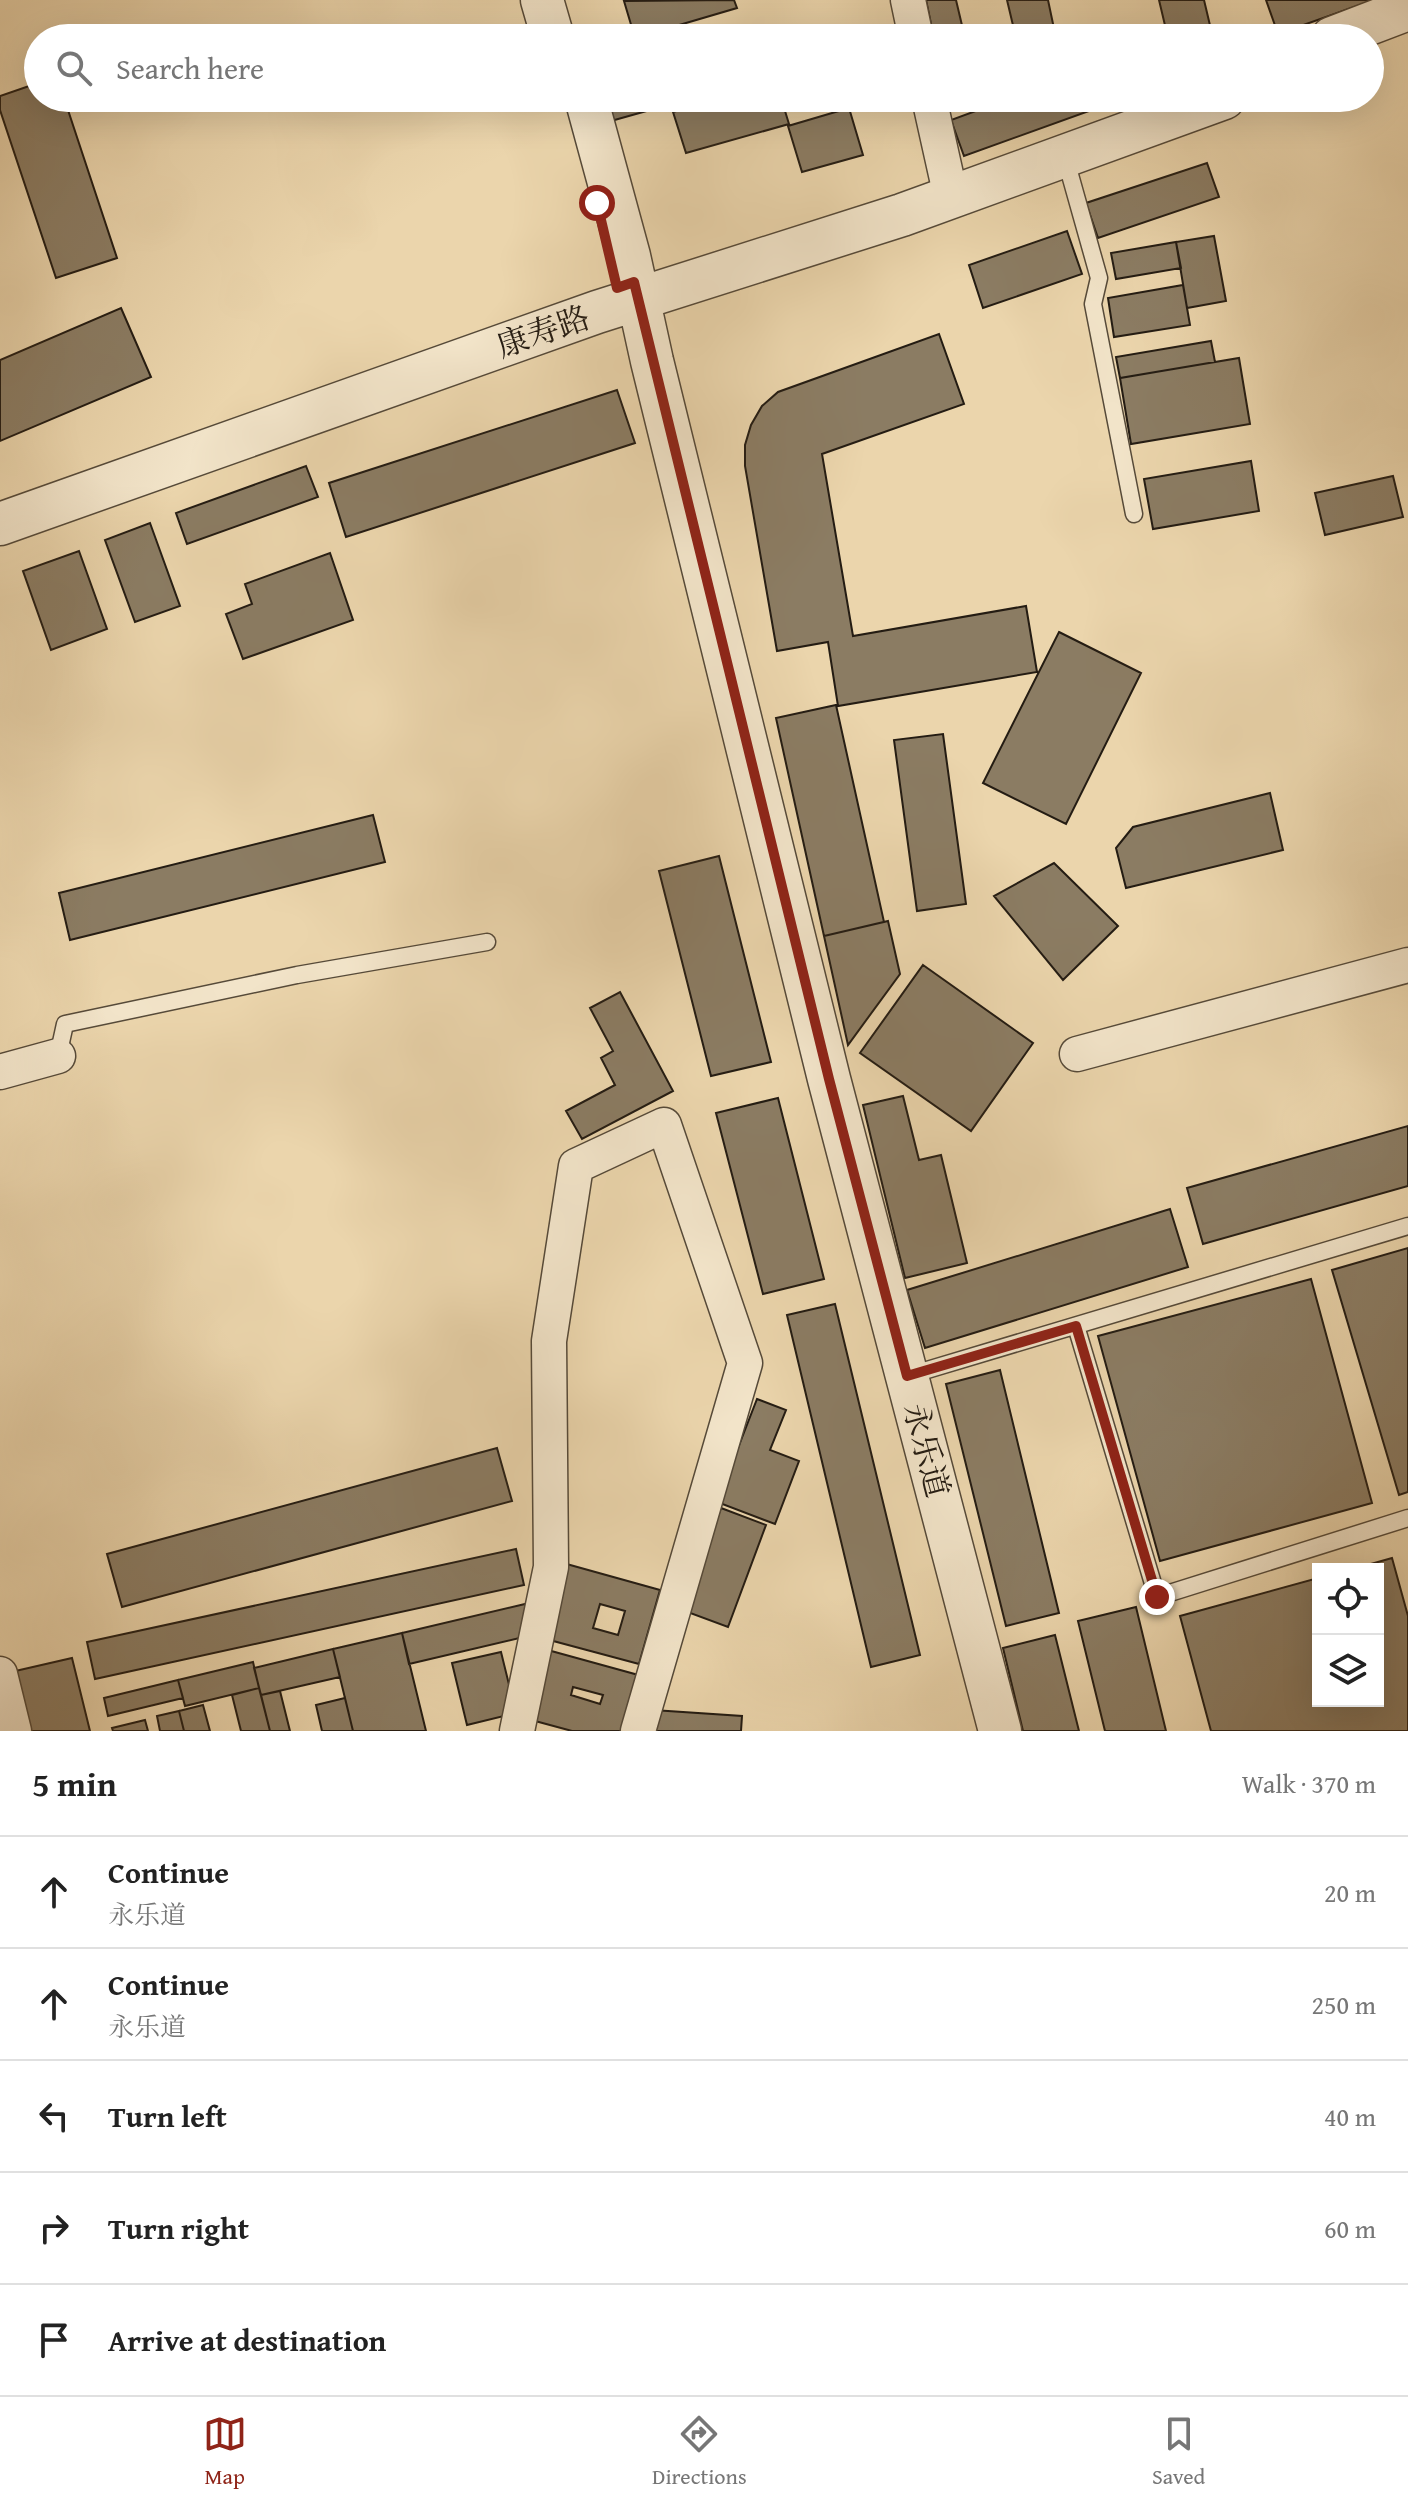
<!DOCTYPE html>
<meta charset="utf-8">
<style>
:root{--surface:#fff;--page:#f6f6f6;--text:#222;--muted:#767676;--line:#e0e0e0;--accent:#8f2418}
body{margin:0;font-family:"Gentium Book Plus","Noto Serif SC",serif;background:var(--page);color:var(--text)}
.controls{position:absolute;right:24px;bottom:24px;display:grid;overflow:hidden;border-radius:0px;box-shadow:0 8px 32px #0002}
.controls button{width:72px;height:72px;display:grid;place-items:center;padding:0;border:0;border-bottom:2px solid var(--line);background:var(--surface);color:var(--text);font:40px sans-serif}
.stop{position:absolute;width:24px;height:24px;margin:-18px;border:6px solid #8f2418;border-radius:50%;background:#fff}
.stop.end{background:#8f2418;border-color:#fff;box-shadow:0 2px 8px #0008}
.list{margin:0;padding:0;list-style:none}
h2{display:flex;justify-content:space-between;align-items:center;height:104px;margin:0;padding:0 32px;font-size:34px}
h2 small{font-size:26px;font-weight:400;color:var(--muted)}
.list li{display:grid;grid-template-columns:52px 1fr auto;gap:24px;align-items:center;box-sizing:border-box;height:112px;padding:0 32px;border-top:2px solid var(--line)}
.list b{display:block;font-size:30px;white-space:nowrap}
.list p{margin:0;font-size:26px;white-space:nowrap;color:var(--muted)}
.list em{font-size:26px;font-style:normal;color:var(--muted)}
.icon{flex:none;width:44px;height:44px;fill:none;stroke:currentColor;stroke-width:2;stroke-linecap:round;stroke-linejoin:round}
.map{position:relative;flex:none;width:1408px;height:1731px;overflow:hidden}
.search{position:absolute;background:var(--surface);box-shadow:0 8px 32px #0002;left:24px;right:24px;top:24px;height:88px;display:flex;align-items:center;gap:20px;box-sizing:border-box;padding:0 28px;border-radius:44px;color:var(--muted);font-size:30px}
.sheet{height:664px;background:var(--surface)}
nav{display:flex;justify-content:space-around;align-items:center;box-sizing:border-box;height:112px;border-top:2px solid var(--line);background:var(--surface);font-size:22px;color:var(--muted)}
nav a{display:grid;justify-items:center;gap:4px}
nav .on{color:var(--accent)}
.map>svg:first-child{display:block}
</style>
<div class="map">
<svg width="1408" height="1731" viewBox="0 0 1408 1731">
<rect width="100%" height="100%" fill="#ebd5ac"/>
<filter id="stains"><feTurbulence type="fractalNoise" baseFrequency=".0025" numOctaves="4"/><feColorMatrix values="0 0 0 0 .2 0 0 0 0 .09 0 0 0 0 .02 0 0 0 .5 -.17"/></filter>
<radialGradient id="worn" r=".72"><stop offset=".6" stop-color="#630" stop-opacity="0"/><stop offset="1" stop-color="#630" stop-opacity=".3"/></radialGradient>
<!-- building -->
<path fill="#8b7c63" stroke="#241c13" stroke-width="2" fill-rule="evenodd" d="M734,0L737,8L635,38L624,1Z
M926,0H956L965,38H934Z
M1007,0H1048L1056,38H1016Z
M1159,0H1204L1213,38H1168Z
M1266,0H1374L1278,34Z
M38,83V98H64L117,258L56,278L0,110V96Z
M604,98H693L611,121Z
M720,98H781L789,124L686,153L673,112Z
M1011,98H1125L964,156L951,120Z
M849,108L863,155L802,172L788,126Z
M1207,163L1219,197L1098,238L1086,203Z
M1067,231L1082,274L983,308L969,265Z
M1214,236L1226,301L1187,308L1176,242Z
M1176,242L1181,268L1116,279L1111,253Z
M1183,285L1190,325L1114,337L1108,298Z
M121,308L151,377L0,441V360Z
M939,334L964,404L822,454L853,636L1026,606L1037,672L838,706L828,642L777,651L745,466V445L751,425L762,406L778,392Z
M1211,341L1215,362L1120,378L1116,357Z
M1239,358L1250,424L1131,444L1120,378Z
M617,390L635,443L346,537L329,483Z
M1251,461L1259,511L1153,529L1144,479Z
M306,466L318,497L187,544L176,513Z
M1393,476L1403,517L1325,535L1315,493Z
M150,523L180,606L135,622L105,540Z
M79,551L107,629L51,650L23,571Z
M330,553L353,620L243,659L226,614L252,604L245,584Z
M1059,632L1141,673L1066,824L983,783Z
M836,705L884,922L824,936L776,718Z
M943,734L966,904L917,911L894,740Z
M1270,793L1283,850L1126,888L1116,848L1133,827Z
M373,815L385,862L70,940L59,893Z
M719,856L771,1062L711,1076L659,871Z
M1054,863L1118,926L1063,980L994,896Z
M888,921L900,974L848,1045L824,936Z
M923,965L1033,1043L971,1131L860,1053Z
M620,992L673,1091L582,1139L566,1111L615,1085L601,1058L613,1051L590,1008Z
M903,1096L919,1160L941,1155L967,1263L905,1278L863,1105Z
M778,1098L824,1279L763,1294L716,1113Z
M1408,1126V1186L1203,1244L1187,1188Z
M1170,1209L1188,1267L925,1348L907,1290Z
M1408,1248V1492L1399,1495L1332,1270Z
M1311,1279L1372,1503L1160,1561L1098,1336Z
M835,1304L920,1655L871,1667L787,1315Z
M1000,1370L1059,1613L1006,1626L946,1384Z
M757,1399L786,1410L770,1450L799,1461L775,1524L717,1502Z
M497,1448L512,1501L122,1607L107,1554Z
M721,1508L766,1525L728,1627L682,1610Z
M516,1549L524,1585L95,1679L87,1642Z
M1392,1558L1408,1616V1731H1211L1180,1616L1318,1578V1701H1378V1569H1353Z
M563,1563L660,1590L639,1664L542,1638ZM600,1604L625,1611L618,1635L593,1628Z
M525,1604L532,1635L409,1664L402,1633Z
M1136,1607L1166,1731H1105L1078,1621Z
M402,1633L426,1731H353L333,1649Z
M1055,1635L1079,1731H1023L1003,1648Z
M333,1649L340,1677L261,1695L254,1668Z
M544,1649L642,1676L626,1731H572L524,1718ZM573,1687L603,1695L600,1704L571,1695Z
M501,1652L516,1713L467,1725L452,1663Z
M72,1658L90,1731H25L11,1672Z
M253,1662L259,1688L185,1706L178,1680Z
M178,1680L183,1698L108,1716L104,1698Z
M259,1688L270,1731H241L232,1695Z
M280,1691L290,1731H270L261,1695Z
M345,1698L353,1731H322L316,1705Z
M203,1705L210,1731H184L179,1711Z
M653,1710L742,1716L741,1731H646Z
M179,1711L184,1731H160L157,1716Z
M145,1720L148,1731H113L112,1728Z"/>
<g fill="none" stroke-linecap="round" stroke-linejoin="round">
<defs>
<path id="service" d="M1065,157L1099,278L1093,304L1134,514
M58,1056L65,1024L297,975L487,942
M1076,1326L1157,1597L1408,1518
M907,1376L1408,1226"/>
<path id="minor" d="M908,0L916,38
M929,98L951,197
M1077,1054L1408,965
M0,1072L58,1056
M0,1674L14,1731
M517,1731L551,1567L549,1341L576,1166L664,1125L745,1363L638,1731"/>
<path id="tertiary" d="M542,0L553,38
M1332,38L1408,9
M586,98L629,256L652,361L829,1079L1000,1731
M0,524L597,312L902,215L1224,98"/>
</defs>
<!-- service casing -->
<use href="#service" stroke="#564a39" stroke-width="19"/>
<!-- minor casing -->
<use href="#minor" stroke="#564a39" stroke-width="37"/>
<!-- tertiary casing -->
<use href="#tertiary" stroke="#564a39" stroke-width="45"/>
<!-- service -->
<use href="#service" stroke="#f2e4c9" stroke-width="16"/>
<!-- minor -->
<use href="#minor" stroke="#f2e4c9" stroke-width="34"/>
<!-- tertiary -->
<use href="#tertiary" stroke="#f2e4c9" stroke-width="42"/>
</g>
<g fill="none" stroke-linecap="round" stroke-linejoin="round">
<!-- route -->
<path stroke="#8f2418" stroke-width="10" d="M597,203L617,288L634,282L829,1079L907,1376L1076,1326L1157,1597"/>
</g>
<g text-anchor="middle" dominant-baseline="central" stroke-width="6" stroke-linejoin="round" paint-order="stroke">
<!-- street labels -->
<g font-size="32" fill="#241c13" stroke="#f2e4c9">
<text transform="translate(543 331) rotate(-19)">康寿路</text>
<text transform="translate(927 1450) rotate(75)">永乐道</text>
</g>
</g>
<rect width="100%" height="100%" filter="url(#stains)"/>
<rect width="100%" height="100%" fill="url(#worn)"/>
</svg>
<div class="controls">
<button><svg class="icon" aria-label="locate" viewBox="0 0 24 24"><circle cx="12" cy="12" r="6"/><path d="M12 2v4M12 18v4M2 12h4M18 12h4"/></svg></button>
<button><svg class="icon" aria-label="layers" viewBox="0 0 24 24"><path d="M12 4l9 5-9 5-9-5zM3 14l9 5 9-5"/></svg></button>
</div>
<div class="stop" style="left:597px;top:203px"></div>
<div class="stop end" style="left:1157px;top:1597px"></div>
<div class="search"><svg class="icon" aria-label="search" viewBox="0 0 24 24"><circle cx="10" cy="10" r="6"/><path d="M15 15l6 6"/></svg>Search here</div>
</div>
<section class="sheet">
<h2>5 min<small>Walk · 370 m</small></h2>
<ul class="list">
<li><svg class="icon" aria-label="ahead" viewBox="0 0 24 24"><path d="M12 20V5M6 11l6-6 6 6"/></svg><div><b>Continue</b><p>永乐道</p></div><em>20 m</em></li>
<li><svg class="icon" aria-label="ahead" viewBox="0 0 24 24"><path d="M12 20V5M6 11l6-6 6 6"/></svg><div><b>Continue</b><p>永乐道</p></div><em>250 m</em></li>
<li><svg class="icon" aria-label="left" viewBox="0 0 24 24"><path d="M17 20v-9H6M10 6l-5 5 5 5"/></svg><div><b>Turn left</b></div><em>40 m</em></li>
<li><svg class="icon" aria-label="right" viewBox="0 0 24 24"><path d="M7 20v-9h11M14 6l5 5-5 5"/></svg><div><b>Turn right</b></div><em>60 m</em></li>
<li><svg class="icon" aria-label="arrive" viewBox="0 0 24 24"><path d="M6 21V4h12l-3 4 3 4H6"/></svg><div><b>Arrive at destination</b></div></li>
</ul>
</section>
<nav>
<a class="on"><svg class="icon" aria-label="map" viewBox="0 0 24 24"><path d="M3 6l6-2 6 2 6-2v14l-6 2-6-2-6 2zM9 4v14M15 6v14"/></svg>Map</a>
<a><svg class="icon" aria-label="directions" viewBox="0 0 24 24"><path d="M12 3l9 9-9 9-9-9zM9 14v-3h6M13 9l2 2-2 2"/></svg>Directions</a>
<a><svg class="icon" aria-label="saved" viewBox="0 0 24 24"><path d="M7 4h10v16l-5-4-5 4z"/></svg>Saved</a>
</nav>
